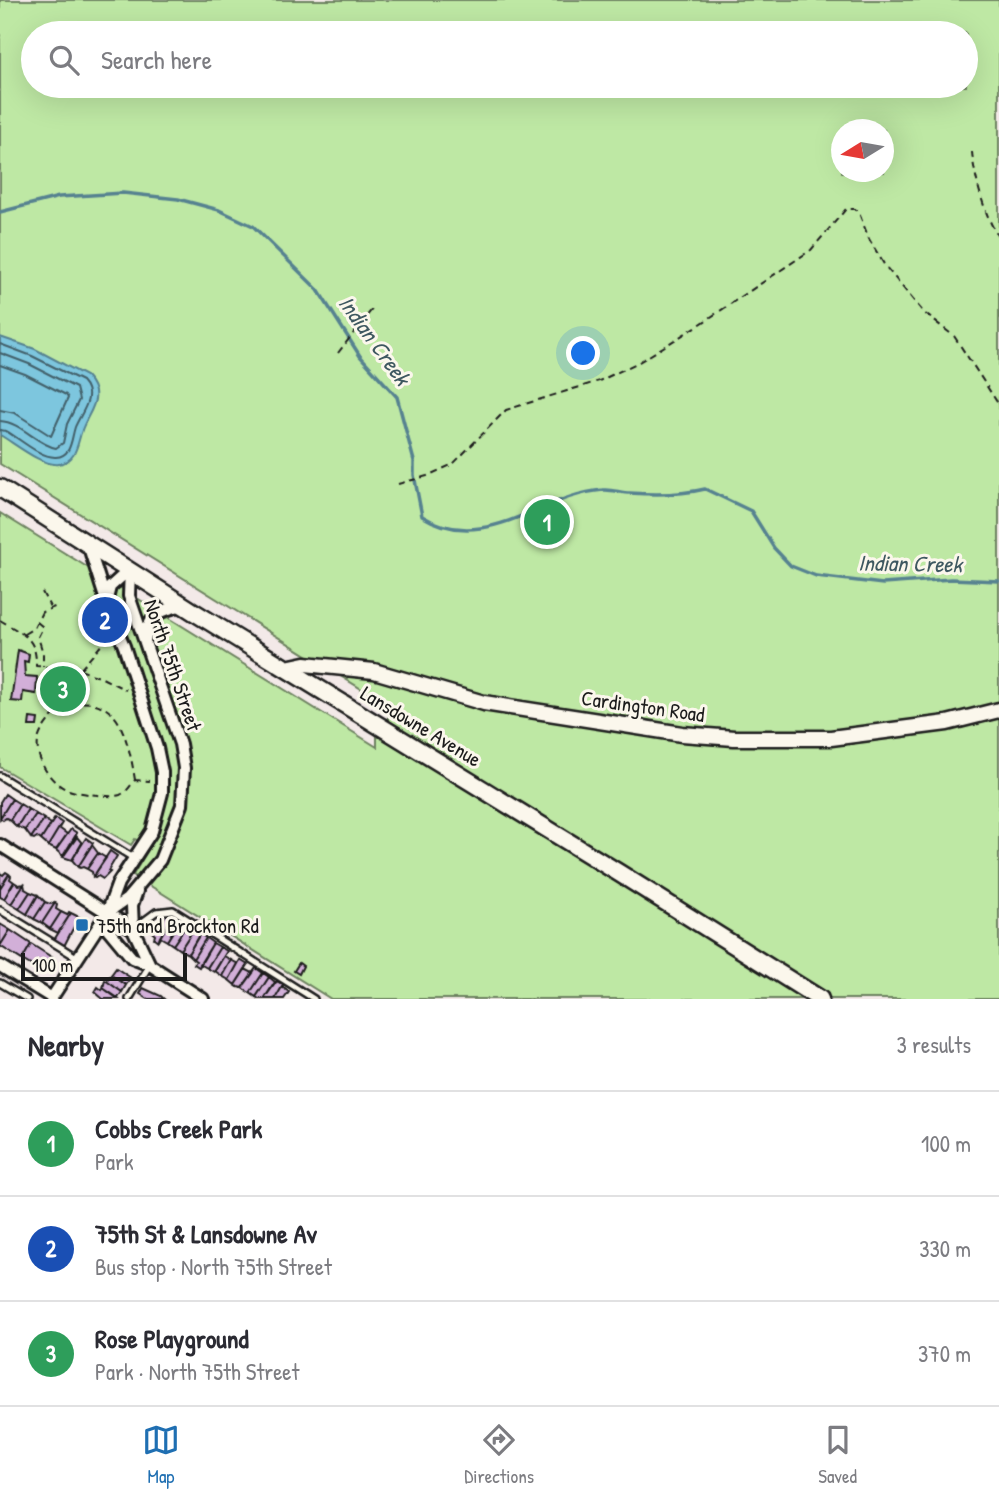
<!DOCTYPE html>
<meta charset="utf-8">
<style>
:root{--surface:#fff;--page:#f7f7f7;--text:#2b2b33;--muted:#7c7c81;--line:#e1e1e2;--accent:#1f6fb2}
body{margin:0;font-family:"Patrick Hand",sans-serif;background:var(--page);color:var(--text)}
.compass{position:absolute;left:831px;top:119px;width:63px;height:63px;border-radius:50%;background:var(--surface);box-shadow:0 7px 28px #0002;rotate:259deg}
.scale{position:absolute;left:21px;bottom:18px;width:166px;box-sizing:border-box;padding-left:7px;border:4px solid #1c1c1c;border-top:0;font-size:19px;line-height:24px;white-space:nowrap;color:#1c1c1c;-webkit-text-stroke:5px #fbf7ec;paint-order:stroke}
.you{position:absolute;left:584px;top:354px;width:24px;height:24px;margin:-18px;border:5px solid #fff;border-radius:50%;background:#1a73e8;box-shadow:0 0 0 10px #1a73e833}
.badge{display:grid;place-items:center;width:46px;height:46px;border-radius:50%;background:var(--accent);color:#fff;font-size:23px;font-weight:700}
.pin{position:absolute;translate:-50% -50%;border:4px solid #fff;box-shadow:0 2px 7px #0006}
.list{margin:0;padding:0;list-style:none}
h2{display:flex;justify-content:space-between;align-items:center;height:91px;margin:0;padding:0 28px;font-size:30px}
h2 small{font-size:23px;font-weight:400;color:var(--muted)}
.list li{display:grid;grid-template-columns:46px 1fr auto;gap:21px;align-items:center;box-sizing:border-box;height:105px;padding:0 28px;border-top:2px solid var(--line)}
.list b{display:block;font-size:26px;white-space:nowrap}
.list p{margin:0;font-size:23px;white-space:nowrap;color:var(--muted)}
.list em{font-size:23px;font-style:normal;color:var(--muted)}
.icon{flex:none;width:38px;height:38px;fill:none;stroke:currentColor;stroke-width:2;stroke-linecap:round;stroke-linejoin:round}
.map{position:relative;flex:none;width:999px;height:999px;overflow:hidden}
.search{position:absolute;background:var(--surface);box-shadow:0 7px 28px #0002;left:21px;right:21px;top:21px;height:77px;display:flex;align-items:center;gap:18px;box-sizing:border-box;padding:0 24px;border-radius:38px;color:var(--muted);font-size:26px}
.sheet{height:406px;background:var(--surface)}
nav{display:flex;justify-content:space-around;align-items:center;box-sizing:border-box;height:98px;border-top:2px solid var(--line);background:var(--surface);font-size:19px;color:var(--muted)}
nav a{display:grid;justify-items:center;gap:4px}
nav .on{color:var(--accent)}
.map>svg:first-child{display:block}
</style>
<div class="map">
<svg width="999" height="999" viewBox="0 0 999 999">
<rect width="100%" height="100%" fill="#f3e9e8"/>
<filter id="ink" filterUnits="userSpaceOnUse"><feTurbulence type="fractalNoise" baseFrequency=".0143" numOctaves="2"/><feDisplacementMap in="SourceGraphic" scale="14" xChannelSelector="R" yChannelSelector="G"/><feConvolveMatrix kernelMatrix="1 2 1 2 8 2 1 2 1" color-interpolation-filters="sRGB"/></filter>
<g filter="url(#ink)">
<!-- green -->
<path fill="#bee8a4" stroke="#6d8260" stroke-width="2" fill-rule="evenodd" d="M0,0H999V999H331L133,875L149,848L135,839L131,845L0,767V513L377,747V730L395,710L0,464ZM33,33H966V86H33ZM842,130H884V172H842Z"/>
<!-- water -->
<path fill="#7dc6de" stroke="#568290" stroke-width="2" d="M0,337L35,349L86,376C106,397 89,410 82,430C77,444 77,461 59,464C43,467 14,443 0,435Z"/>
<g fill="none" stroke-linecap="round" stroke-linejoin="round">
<!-- shore -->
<path stroke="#43606a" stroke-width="2" d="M0,344L32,356L82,381C97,397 81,412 75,427C71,439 72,456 56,457C40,458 19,438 6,431L0,430
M0,353L29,364L76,388L79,400L67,424L63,443L56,448C36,444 21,422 0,421
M0,365L25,374L66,395L68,398L51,436L15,413L0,410"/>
<!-- stream -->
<path stroke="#568290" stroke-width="3.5" d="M0,212L59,197L123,193L178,199L219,210L253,226L318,290L360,356L397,397L414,461V475L422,516C484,555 541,495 603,490C612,489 621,493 630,493C655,495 680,495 705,489L751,511L774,548L791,566L816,576L883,584L951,579L999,581"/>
</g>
<!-- building -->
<path fill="#d2afd8" stroke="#1c1c1c" stroke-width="2" d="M18,650L29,654L28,662L24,661L25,676L37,677L36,694L23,692L22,702L11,701Z
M30,718L38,719L37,726H29Z
M5,794L12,799L0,818V802Z
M12,799L20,804L10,820L6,818L3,820L0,818Z
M20,804L28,809L17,827L10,820Z
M28,809L36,814L25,830L17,827Z
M36,814L44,819L31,838L25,830Z
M55,818L62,823L48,846L41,840Z
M44,819L51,824L41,840L37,837L34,839L31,838Z
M59,828L67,834L56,850L48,846Z
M71,829L77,833L63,856L56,850Z
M77,837L82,843L72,860L63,857Z
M86,838L93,843L78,867L72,860Z
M92,845L98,853L87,869L83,867L80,868L78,867Z
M110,851L117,856L108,871L110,872L103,879L98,876L95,878L93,877Z
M98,853L106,858L93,877L92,872L87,869Z
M6,872L9,874L0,888V873L3,875Z
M9,874L11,876L10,879L14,882L4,899L0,897V888Z
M14,882L19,885L24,884L11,904L4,899Z
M24,884L25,889L30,892L19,909L11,904Z
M30,892L38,895L27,914L19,909Z
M38,895L45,902L34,919L27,914Z
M45,902L50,904L55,903L42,923L34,919Z
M55,903L57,905L56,909L61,912L50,929L42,923Z
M61,912L67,915L69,912L71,913L58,933L50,929Z
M71,913L79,917L64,946L54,940Z
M166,914L172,917L158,941L154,938L155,935L152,932L162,916L164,918Z
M172,917L179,921L167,941L160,937Z
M179,922L186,926L173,945L167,941Z
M0,924L10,930L0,946Z
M186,926L193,930L180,950L173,945Z
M194,929L200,933L188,954L180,950Z
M10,930L31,944L22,960L0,946Z
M200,934L206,938L193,959L188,954Z
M206,938L213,943L199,967L194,964L196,961L193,959Z
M213,943L220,947L207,968L200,964Z
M31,944L53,958L44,973L22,960Z
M220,947L227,951L214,972L207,968Z
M224,956L231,960L222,976L215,971Z
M231,960L238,964L229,980L222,976Z
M240,960L248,965L235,985L229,980Z
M299,963L303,966L299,974L294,971Z
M116,968L131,978L126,985L111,975Z
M256,968L263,973L250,993L242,988Z
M245,969L253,973L242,988L238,987L235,985Z
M263,973L269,977L256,997L250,993Z
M111,975L126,985L122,992L105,980L107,981Z
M269,977L275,982L264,999H259L256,997Z
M105,980L122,992L118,998L103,988Z
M277,981L283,985L275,999H264Z
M98,987L102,990L103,988L118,999H103L95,992Z
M282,987L289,992L284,999H275Z
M143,988L161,996L164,999H148L140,994Z"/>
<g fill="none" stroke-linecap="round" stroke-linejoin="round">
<defs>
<path id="service" d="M0,776L135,859
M0,910L78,958
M133,929L156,912L173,910L314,999
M0,983L27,999
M129,999L149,966"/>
<path id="minor" d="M88,544L106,601
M145,642C148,614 158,611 184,605
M0,845L133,929L150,965
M107,913L127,899L160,860L182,805L184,768L180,744L129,596L130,569
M107,913L108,929L132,958L150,965L203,999
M133,929L132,905L137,891
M0,966L52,998
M51,999L107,913L118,883L152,831L162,793V772L157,748L124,646L106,603L110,587L130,569"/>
<path id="tertiary" d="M286,668L305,664L374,671L484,703L682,734L734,738H831L947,723L999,710"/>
<path id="secondary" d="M0,488L194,612L619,873L820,999"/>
</defs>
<!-- service casing -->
<use href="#service" stroke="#1c1c1c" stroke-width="10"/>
<!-- minor casing -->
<use href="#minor" stroke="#1c1c1c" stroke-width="16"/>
<!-- tertiary casing -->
<use href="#tertiary" stroke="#1c1c1c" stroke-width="19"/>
<!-- secondary casing -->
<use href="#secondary" stroke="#1c1c1c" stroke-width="21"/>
<!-- path -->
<path stroke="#1c1c1c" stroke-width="2" stroke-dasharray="7 5" stroke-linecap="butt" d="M972,152C974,175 985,219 999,237
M338,353L373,308
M398,484L427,476L453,464L506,410L599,381L639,362L699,325L811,250L846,209H855L859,213L869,239L885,266L924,313L954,336L999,405
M42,592L50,607
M0,620C22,634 37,637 36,666L80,670L109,636
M37,622L43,627L38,637L43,653V667
M24,634L34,628L42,612L57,606
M80,670L102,678L126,690
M135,780C132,761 128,741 119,723C104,697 70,696 51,718C46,724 39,733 38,741C35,759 50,782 66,789C76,793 88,794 98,795C105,796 113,797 120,795C127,792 130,786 135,780L150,781"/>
<!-- service -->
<use href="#service" stroke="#fbf7ec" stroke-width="5"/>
<!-- minor -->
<use href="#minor" stroke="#fbf7ec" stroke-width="10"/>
<!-- tertiary -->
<use href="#tertiary" stroke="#fbf7ec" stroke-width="14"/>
<!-- secondary -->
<use href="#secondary" stroke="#fbf7ec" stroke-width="16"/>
</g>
</g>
<!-- markers -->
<rect fill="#1f6fb2" stroke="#fbf7ec" stroke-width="2.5" x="75" y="918" width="14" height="14" rx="3.5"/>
<g text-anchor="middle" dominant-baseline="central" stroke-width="6" stroke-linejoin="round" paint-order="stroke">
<!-- street labels -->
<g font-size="21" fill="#1c1c1c" stroke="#fbf7ec">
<text transform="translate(173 665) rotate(71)">North 75th Street</text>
<text transform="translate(643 706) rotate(8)">Cardington Road</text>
<text transform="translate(421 726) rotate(31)">Lansdowne Avenue</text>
</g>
<!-- poi labels -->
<g font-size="21" fill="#1c1c1c" stroke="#fbf7ec" text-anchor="start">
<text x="96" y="925">75th and Brockton Rd</text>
</g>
<!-- water labels -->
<g font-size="23" font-style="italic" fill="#3e5860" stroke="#fbf7ec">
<text transform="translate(375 340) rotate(54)">Indian Creek</text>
<text transform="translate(910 563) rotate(1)">Indian Creek</text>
</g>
</g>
</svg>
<svg class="compass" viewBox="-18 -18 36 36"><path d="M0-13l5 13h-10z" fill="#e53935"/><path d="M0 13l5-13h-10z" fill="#7c7c81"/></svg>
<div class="scale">100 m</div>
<div class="you"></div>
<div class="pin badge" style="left:547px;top:522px;background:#2e9e5b">1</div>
<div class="pin badge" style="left:105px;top:620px;background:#1a4fb4">2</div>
<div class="pin badge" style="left:63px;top:689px;background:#2e9e5b">3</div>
<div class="search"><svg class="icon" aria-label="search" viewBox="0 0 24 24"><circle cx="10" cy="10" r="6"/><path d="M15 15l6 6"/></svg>Search here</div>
</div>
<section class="sheet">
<h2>Nearby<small>3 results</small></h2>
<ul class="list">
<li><span class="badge" style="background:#2e9e5b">1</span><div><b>Cobbs Creek Park</b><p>Park</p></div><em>100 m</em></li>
<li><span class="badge" style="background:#1a4fb4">2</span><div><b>75th St &amp; Lansdowne Av</b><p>Bus stop · North 75th Street</p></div><em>330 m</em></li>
<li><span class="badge" style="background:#2e9e5b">3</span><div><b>Rose Playground</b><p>Park · North 75th Street</p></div><em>370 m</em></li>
</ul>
</section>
<nav>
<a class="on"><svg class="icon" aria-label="map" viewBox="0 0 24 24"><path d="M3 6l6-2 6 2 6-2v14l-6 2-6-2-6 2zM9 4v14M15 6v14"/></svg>Map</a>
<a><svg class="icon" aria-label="directions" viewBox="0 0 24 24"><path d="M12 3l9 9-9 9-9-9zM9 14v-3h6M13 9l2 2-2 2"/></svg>Directions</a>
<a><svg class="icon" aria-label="saved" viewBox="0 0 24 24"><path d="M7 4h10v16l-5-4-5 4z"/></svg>Saved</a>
</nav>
